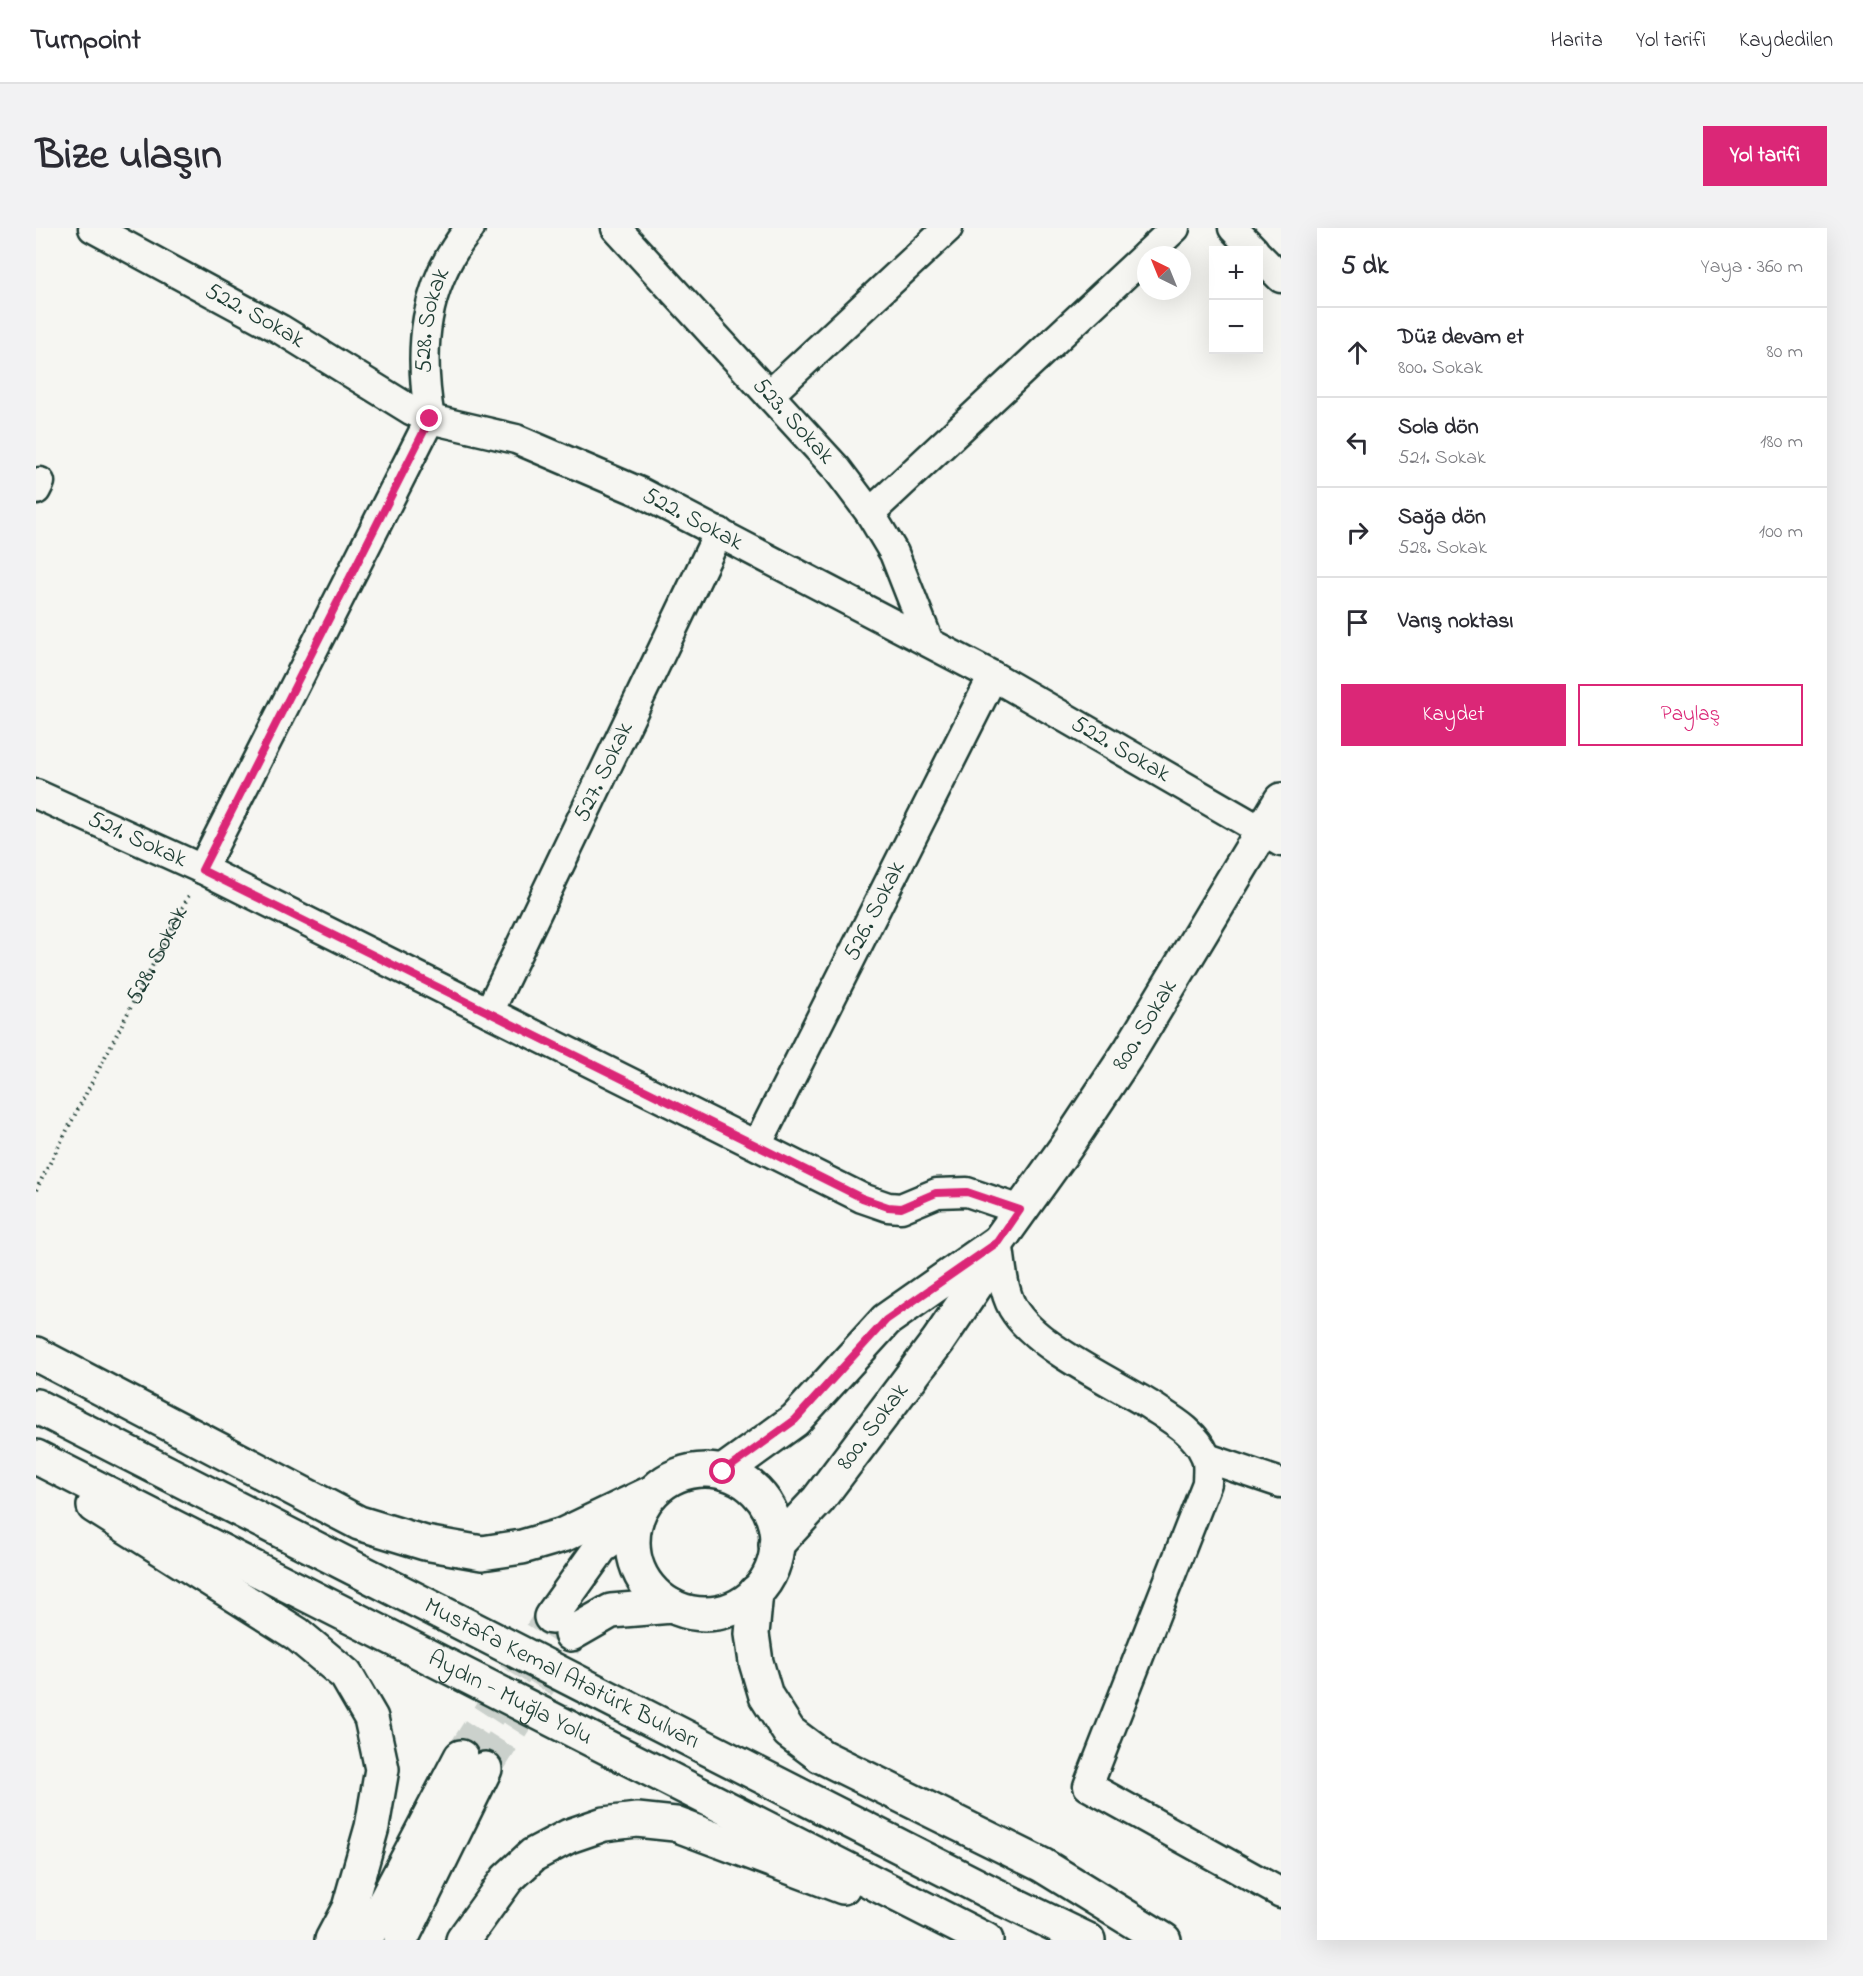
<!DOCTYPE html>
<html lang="tr">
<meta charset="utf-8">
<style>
:root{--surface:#fff;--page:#f2f2f3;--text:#2b2b33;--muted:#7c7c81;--line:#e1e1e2;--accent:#db2777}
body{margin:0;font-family:"Indie Flower",sans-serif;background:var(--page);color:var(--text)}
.controls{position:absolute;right:18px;top:18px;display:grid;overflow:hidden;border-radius:0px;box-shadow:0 6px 24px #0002}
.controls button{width:54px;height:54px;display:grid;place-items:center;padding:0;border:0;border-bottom:2px solid var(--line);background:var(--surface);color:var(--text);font:30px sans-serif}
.compass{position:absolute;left:1101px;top:18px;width:54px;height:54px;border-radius:50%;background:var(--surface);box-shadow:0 6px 24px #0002;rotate:317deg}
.stop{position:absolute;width:18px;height:18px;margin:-14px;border:4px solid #db2777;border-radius:50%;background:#fff}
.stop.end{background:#db2777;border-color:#fff;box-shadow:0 2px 6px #0008}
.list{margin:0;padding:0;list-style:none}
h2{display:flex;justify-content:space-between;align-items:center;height:78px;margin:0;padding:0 24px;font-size:26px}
h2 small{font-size:20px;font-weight:400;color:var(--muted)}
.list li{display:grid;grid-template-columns:39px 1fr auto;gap:18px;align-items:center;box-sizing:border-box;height:90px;padding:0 24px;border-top:2px solid var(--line)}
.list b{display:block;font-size:22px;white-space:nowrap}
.list p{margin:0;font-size:20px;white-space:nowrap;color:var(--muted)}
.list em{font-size:20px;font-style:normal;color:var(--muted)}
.actions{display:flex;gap:12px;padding:18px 24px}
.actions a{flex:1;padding:14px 0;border:2px solid var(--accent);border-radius:0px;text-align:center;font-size:21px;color:var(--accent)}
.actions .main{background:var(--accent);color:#fff}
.icon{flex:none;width:33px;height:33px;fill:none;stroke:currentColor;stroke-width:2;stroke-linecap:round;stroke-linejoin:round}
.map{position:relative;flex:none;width:1245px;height:1712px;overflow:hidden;border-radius:0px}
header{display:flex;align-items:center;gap:36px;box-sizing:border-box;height:84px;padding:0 30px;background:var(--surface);border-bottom:2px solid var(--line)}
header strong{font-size:28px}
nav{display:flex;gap:33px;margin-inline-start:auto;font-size:21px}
.intro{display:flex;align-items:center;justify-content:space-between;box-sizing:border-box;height:144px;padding:0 36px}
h1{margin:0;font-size:42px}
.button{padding:15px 27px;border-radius:0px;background:var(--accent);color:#fff;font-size:21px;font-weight:700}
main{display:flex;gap:36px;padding:0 36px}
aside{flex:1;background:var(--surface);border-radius:0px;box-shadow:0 6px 24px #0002}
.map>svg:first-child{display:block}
</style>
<header>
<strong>Turnpoint</strong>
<nav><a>Harita</a><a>Yol tarifi</a><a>Kaydedilen</a></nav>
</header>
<div class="intro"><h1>Bize ulaşın</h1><a class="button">Yol tarifi</a></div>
<main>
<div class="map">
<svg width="1245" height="1712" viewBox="0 0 1245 1712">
<rect width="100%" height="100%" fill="#f6f6f2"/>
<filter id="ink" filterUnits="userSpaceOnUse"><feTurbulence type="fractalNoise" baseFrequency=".0167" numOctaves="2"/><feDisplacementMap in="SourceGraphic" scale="12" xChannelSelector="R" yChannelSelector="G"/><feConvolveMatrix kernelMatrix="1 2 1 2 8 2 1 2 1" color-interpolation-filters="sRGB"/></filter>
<g filter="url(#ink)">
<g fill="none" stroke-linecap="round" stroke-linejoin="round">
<!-- trunk-tunnel -->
<path stroke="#cbd1cc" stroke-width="33" stroke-dasharray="33 16" stroke-linecap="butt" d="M425,1529L515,1389
M449,1541L535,1406"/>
<defs>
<g id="minor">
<path id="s2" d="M57,0L244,101L375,182L394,191L480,211L604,264L957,448L1245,614"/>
<path id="s3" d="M580,0L801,241L834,285L858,325L893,414"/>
<path d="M1197,0L1218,22"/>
<path d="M1110,27L1139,0"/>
<path d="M1222,27L1245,50"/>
<path d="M733,167L912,0"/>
<path d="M0,262L4,254"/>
<path d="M834,285L1110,27"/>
<path id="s4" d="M0,566L166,641L826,970L852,979L865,980L901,965L931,964L984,982"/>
<path id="s5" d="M166,641L394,191C382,121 387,57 434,0"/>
<path id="s6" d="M453,784L683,304"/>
<path id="s7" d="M721,917L957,448"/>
<path d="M962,1014C966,1036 966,1066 980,1085C1004,1120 1074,1153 1112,1176C1133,1190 1159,1203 1169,1227C1173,1235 1171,1246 1171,1255L1052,1558L1245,1665"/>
<path d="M1171,1230L1245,1255"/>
</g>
<g id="tertiary">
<path d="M687,1244L759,1192L850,1092L960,1015"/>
<path id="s8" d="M740,1317L782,1272L902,1113L944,1051L962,1014L1030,919L1095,821L1245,572"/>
</g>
<g id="trunk">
<path d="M0,1126L323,1295L389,1315L446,1325L486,1319L527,1307L615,1265"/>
<path id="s9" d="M0,1178L969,1672L1052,1712"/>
<path id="s10" d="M0,1229L950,1712"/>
<circle cx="669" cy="1314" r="72"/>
<path d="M58,1278L261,1406L310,1447L335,1490L346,1541L336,1599L313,1680L296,1712"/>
<path d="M720,1364L716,1406L720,1434L730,1468L753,1504L785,1528L1006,1637L1128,1712"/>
<path d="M515,1389L565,1319L599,1295"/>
<path d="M535,1406L575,1383L636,1378"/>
<path d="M329,1712L425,1529"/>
<path d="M365,1712L449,1541"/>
<path d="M427,1712L471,1651L497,1627L533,1608L568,1596L601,1592L639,1596L807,1659"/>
</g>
</defs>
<!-- minor casing -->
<use href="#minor" stroke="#1f3d34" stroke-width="33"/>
<!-- tertiary casing -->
<use href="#tertiary" stroke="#1f3d34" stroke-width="38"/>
<!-- trunk casing -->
<use href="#trunk" stroke="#1f3d34" stroke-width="38"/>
<!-- path -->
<path stroke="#1f3d34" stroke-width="4" stroke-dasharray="1.5 4.5" stroke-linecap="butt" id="s1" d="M0,962L153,667"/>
<!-- minor -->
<use href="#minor" stroke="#f6f6f2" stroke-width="28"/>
<!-- tertiary -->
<use href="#tertiary" stroke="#f6f6f2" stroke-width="33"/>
<!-- trunk -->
<use href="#trunk" stroke="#f6f6f2" stroke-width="33"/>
</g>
</g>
<g fill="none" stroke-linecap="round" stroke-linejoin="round" filter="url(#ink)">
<!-- route -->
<path stroke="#db2777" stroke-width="8" d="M394,191L166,642L826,970L852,979L865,980L900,965L931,964L984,982L962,1014L850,1092L759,1192L687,1244"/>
</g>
<g text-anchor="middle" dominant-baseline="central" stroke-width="4.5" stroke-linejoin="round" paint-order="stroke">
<!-- street labels -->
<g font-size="24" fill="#1f3d34" stroke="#f6f6f2">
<text stroke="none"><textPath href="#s2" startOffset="184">522. Sokak</textPath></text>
<text stroke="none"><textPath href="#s5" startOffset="604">528. Sokak</textPath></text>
<text stroke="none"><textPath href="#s3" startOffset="262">523. Sokak</textPath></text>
<text stroke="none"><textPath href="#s2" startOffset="670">522. Sokak</textPath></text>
<text stroke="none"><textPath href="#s2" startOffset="1156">522. Sokak</textPath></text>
<text stroke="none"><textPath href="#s6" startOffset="266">527. Sokak</textPath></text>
<text stroke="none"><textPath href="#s4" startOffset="111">521. Sokak</textPath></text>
<text stroke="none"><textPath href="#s7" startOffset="262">526. Sokak</textPath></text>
<text stroke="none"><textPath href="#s1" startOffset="264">528. Sokak</textPath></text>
<text stroke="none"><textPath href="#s8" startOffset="639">800. Sokak</textPath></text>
<text stroke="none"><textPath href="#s8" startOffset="153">800. Sokak</textPath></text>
<text stroke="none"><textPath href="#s9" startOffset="590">Mustafa Kemal Atatürk Bulvarı</textPath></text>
<text stroke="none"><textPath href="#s10" startOffset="532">Aydın - Muğla Yolu</textPath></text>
</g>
</g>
</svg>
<div class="controls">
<button>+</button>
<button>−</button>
</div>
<svg class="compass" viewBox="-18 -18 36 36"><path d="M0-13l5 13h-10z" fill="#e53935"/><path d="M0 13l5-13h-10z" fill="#7c7c81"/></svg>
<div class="stop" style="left:687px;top:1244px"></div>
<div class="stop end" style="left:394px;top:191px"></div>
</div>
<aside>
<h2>5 dk<small>Yaya · 360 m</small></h2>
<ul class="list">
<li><svg class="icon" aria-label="ahead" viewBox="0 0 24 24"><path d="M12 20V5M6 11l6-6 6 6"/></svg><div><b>Düz devam et</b><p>800. Sokak</p></div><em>80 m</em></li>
<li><svg class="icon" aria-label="left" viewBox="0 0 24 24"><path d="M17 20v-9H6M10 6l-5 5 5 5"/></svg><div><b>Sola dön</b><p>521. Sokak</p></div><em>180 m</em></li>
<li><svg class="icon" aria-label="right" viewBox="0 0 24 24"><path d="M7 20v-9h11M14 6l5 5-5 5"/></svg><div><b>Sağa dön</b><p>528. Sokak</p></div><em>100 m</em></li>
<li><svg class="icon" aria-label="arrive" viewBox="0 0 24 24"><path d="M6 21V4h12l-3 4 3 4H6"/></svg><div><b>Varış noktası</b></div></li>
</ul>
<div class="actions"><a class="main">Kaydet</a><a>Paylaş</a></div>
</aside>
</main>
